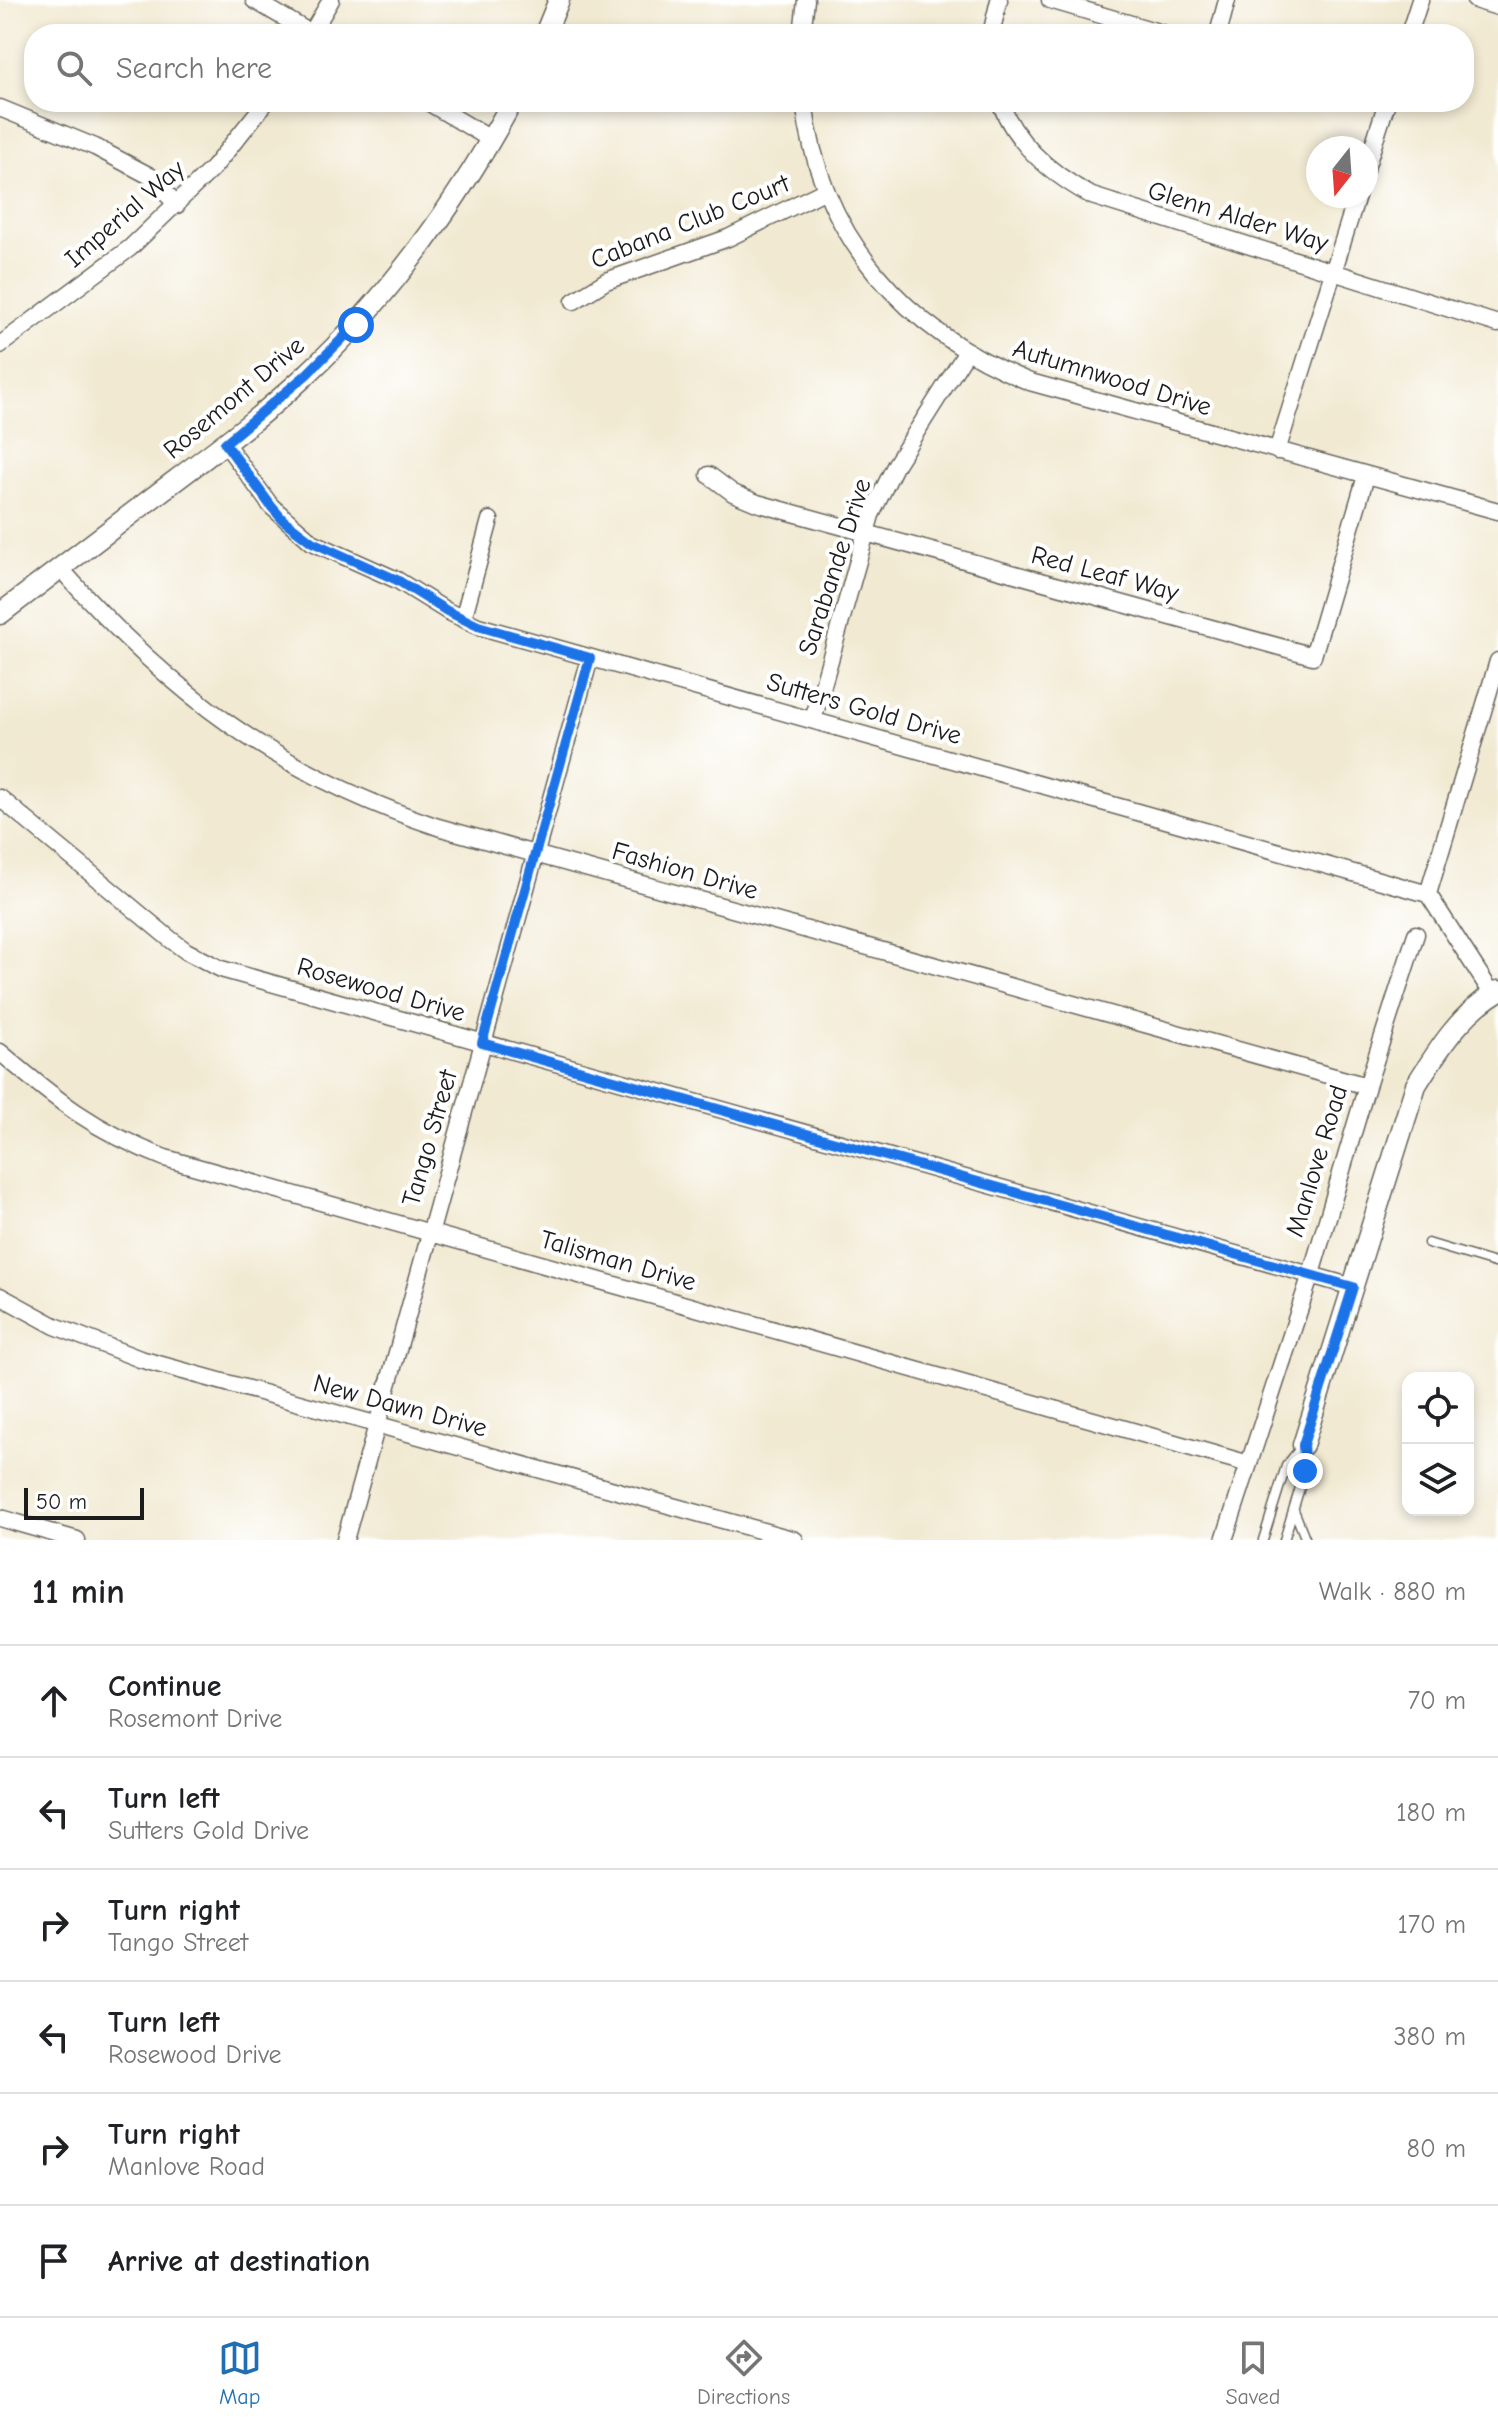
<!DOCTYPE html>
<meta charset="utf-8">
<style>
:root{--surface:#fff;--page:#f2f2f2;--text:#202124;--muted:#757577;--line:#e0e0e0;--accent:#1f6fb2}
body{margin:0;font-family:"Comic Neue",sans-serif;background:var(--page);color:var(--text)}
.controls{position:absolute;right:24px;bottom:24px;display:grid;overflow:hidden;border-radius:16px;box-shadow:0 4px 12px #0003}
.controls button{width:72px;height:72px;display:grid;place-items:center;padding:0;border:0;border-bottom:2px solid var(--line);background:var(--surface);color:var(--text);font:40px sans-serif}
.compass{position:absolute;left:1306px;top:136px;width:72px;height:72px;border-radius:50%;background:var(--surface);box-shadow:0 4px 12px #0003;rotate:197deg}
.scale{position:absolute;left:24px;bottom:20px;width:120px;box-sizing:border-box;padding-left:8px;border:4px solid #1c1c1c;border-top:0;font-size:22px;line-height:28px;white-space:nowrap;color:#1c1c1c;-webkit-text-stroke:6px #fff;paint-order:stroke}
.stop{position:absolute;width:24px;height:24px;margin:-18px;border:6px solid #1a73e8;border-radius:50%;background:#fff}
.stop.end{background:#1a73e8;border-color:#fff;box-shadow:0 2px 8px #0008}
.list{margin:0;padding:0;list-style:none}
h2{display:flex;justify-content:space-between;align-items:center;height:104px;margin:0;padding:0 32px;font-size:34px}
h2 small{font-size:26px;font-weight:400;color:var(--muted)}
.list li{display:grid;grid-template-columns:52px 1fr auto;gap:24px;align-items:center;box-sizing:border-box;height:112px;padding:0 32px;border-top:2px solid var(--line)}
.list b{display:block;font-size:30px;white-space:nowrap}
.list p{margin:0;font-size:26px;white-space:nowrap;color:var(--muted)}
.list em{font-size:26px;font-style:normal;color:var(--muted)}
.icon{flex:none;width:44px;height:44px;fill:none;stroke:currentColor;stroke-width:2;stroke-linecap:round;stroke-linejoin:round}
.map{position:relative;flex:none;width:1498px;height:1540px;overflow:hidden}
.search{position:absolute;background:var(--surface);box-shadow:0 4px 12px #0003;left:24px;right:24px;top:24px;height:88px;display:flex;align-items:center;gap:20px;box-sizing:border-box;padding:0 28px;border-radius:32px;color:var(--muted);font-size:30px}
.sheet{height:776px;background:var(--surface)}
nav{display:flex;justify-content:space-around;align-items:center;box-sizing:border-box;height:112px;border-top:2px solid var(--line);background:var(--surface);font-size:22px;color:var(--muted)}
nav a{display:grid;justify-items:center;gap:4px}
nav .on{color:var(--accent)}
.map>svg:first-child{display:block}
</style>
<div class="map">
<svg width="1498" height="1540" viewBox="0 0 1498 1540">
<rect width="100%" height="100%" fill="#fff"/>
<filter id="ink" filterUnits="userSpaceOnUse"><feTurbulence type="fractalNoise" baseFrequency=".0125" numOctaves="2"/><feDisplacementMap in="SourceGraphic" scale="16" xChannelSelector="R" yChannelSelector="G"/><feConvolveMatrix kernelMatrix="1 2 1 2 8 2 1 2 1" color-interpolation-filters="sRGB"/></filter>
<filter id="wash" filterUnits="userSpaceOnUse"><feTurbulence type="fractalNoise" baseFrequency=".006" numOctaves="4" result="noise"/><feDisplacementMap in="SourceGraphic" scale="32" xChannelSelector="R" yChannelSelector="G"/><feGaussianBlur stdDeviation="1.8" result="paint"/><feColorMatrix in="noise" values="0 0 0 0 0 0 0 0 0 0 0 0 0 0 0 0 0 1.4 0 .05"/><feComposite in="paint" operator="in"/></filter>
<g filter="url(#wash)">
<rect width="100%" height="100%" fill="#f1e9d1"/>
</g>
<g filter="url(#ink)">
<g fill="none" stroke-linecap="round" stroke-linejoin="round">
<defs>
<path id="service" d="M1428,1243L1498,1264
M1294,1510L1306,1540
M1263,1540L1286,1466L1302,1446
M1284,1540L1305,1471L1303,1445"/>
<path id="minor" d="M254,0L312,34
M1050,0L1165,34
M1475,0L1498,7
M311,34L331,0
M802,34L806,0
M991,34L999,0
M1218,34L1227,0
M1409,34L1420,0
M428,102L492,140
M804,102C820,238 906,332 1030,382L1498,511
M1000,102C1016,145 1053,175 1092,196L1498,324
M0,108L95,147L150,176L177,205
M1366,168L1387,102
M574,301L606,281L728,238L826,190
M0,345L130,248L213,168L266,102
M225,443L271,506L312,542L397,580L447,611L478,626L1428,894L1493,995
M1277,451L1357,196
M709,475L733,493L757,503L1313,656L1366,476
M60,568C172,695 277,773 438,827L1367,1086
M463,619L490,520
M813,720L871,515L896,464L966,353
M0,798L170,939L186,951L221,969L1353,1287
M1428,894L1498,661
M0,1052C56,1100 95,1131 165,1158L1249,1464
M0,1296L55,1326L140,1359L795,1540
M0,1518L77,1540
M345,1540L590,658
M1224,1540L1311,1274L1367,1086L1416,934"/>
<path id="tertiary" d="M545,34L559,0
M0,614C55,572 109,531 164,489C212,453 261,417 305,376C390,297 457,203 512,102
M1303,1445L1416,1085C1438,1050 1461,1013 1498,991"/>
</defs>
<!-- service casing -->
<use href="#service" stroke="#67645b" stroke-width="11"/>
<!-- minor casing -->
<use href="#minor" stroke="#67645b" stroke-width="19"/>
<!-- tertiary casing -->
<use href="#tertiary" stroke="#67645b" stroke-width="23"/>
<!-- service -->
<use href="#service" stroke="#fff" stroke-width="8"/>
<!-- minor -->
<use href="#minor" stroke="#fff" stroke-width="16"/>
<!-- tertiary -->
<use href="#tertiary" stroke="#fff" stroke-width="20"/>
</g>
</g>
<g fill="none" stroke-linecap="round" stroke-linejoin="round" filter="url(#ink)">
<!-- route -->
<path stroke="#1a73e8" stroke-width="10" d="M356,325L306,375L225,443L271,506L283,520L312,542L397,580L447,611L478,626L590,658L482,1043L1353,1287L1303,1445L1305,1471"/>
</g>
<g text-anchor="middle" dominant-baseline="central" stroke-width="8" stroke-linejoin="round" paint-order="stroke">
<!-- street labels -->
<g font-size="26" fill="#1c1c1c" stroke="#fff">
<text transform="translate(125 214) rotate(-41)">Imperial Way</text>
<text transform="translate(1238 217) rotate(17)">Glenn Alder Way</text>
<text transform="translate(690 222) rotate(-22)">Cabana Club Court</text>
<text transform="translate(1112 378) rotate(17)">Autumnwood Drive</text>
<text transform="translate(234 398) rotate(-40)">Rosemont Drive</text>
<text transform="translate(835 567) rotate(-72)">Sarabande Drive</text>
<text transform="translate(1105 574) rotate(15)">Red Leaf Way</text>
<text transform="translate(864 709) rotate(16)">Sutters Gold Drive</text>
<text transform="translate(685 871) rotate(16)">Fashion Drive</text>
<text transform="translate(381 990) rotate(16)">Rosewood Drive</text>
<text transform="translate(430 1138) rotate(-74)">Tango Street</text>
<text transform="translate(1317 1161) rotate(-73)">Manlove Road</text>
<text transform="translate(618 1261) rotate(16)">Talisman Drive</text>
<text transform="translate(400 1406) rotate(15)">New Dawn Drive</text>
</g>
</g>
</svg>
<div class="controls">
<button><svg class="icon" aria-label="locate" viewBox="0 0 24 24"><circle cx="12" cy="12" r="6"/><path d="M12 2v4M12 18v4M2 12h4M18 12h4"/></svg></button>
<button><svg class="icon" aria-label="layers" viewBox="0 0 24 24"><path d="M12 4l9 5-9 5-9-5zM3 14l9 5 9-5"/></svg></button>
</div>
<svg class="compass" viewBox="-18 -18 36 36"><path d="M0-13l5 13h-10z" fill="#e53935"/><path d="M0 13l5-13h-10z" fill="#757577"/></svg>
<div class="scale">50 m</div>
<div class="stop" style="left:356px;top:325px"></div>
<div class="stop end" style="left:1305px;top:1471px"></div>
<div class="search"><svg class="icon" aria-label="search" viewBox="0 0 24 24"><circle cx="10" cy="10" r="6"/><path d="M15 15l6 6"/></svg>Search here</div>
</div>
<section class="sheet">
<h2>11 min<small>Walk · 880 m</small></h2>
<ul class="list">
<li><svg class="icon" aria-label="ahead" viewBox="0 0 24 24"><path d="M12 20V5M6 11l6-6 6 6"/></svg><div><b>Continue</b><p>Rosemont Drive</p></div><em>70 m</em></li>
<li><svg class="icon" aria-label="left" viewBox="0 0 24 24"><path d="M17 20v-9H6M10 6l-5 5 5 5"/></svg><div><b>Turn left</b><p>Sutters Gold Drive</p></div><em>180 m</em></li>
<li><svg class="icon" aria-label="right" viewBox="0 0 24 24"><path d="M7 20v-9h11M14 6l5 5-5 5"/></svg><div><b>Turn right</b><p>Tango Street</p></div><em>170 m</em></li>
<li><svg class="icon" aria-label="left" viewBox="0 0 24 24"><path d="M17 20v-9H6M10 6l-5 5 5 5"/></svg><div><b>Turn left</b><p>Rosewood Drive</p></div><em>380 m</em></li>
<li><svg class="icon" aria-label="right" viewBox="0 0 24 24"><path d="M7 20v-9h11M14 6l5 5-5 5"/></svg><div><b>Turn right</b><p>Manlove Road</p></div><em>80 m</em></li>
<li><svg class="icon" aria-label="arrive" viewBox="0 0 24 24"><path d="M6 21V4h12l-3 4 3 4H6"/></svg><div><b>Arrive at destination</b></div></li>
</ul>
</section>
<nav>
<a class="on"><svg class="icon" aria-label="map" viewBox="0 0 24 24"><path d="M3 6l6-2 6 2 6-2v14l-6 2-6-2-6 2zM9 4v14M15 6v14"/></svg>Map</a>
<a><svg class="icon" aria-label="directions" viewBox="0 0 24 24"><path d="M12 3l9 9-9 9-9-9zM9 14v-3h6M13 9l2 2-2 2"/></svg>Directions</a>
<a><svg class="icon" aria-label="saved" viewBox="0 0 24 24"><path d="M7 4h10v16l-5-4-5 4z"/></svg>Saved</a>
</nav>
